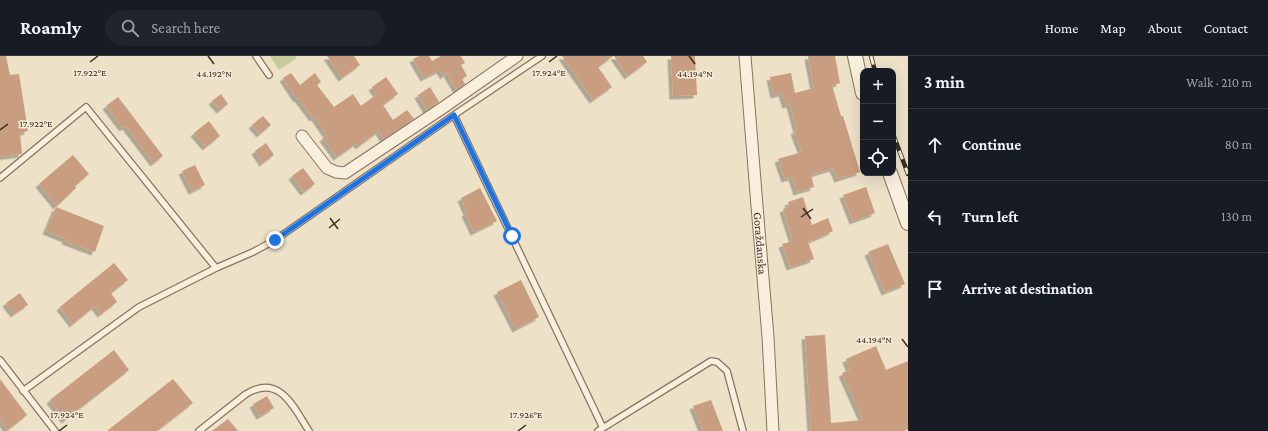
<!DOCTYPE html>
<meta charset="utf-8">
<style>
:root{--surface:#171b24;--page:#20242c;--text:#f1f3f6;--muted:#9ea1a6;--line:#363941}
body{margin:0;font-family:"Crimson Pro",serif;background:var(--page);color:var(--text)}
.controls{position:absolute;right:12px;top:12px;display:grid;overflow:hidden;border-radius:8px;box-shadow:0 4px 16px #0002}
.controls button{width:36px;height:36px;display:grid;place-items:center;padding:0;border:0;border-bottom:1px solid var(--line);background:var(--surface);color:var(--text);font:20px sans-serif}
.stop{position:absolute;width:12px;height:12px;margin:-9px;border:3px solid #1a73e8;border-radius:50%;background:#fff}
.stop.end{background:#1a73e8;border-color:#fff;box-shadow:0 1px 4px #0008}
.list{margin:0;padding:0;list-style:none}
h2{display:flex;justify-content:space-between;align-items:center;height:52px;margin:0;padding:0 16px;font-size:17px}
h2 small{font-size:13px;font-weight:400;color:var(--muted)}
.list li{display:grid;grid-template-columns:26px 1fr auto;gap:12px;align-items:center;box-sizing:border-box;height:72px;padding:0 16px;border-top:1px solid var(--line)}
.list b{display:block;font-size:15px;white-space:nowrap}
.list em{font-size:13px;font-style:normal;color:var(--muted)}
.icon{flex:none;width:22px;height:22px;fill:none;stroke:currentColor;stroke-width:2;stroke-linecap:round;stroke-linejoin:round}
.map{position:relative;flex:none;width:908px;height:375px;overflow:hidden}
header{display:flex;align-items:center;gap:24px;box-sizing:border-box;height:56px;padding:0 20px;background:var(--surface);border-bottom:1px solid var(--line)}
header strong{font-size:19px}
nav{display:flex;gap:22px;margin-inline-start:auto;font-size:14px}
.search{width:280px;height:36px;background:var(--page);display:flex;align-items:center;gap:10px;box-sizing:border-box;padding:0 14px;border-radius:22px;color:var(--muted);font-size:15px}
main{display:flex}
aside{flex:1;background:var(--surface)}
.map>svg:first-child{display:block}
</style>
<header>
<strong>Roamly</strong>
<div class="search"><svg class="icon" aria-label="search" viewBox="0 0 24 24"><circle cx="10" cy="10" r="6"/><path d="M15 15l6 6"/></svg>Search here</div>
<nav><a>Home</a><a>Map</a><a>About</a><a>Contact</a></nav>
</header>
<main>
<div class="map">
<svg width="908" height="375" viewBox="0 0 908 375">
<defs>
<filter id="shadow"><feDropShadow dx="-3.5" dy="3.5" stdDeviation="0" flood-color="#0004"/></filter>
</defs>
<rect width="100%" height="100%" fill="#ede1c8"/>
<!-- green -->
<path fill="#c6cb9c" d="M270,0H295L297,2L279,14Z"/>
<!-- building -->
<path fill="#c99d80" filter="url(#shadow)" d="M0,0H6L10,19L19,18L28,75L20,77L22,98L0,101Z
M327,0H354L360,9L342,22Z
M419,0H429L432,5L441,0H461L465,7L461,9L467,20L462,23L465,28L457,34L447,17L444,20L440,14L424,22L413,3Z
M562,0H613L598,11L612,31L593,44Z
M614,0H643L647,6L628,20Z
M671,0H695L697,39L673,40Z
M808,0H835L840,27L832,29L841,60H843L860,116L838,123L833,112L811,119L814,131L797,136L792,121L785,123L778,103L802,96L794,75L797,74L790,48L786,49L782,37L774,39L770,21L791,17L795,37L814,32Z
M291,17L300,29L315,17L321,26L317,29L334,51L353,38L361,50L377,38L372,31L386,21L398,38L383,49L393,64L407,54L414,63L384,83L379,75L359,90L357,87L337,101L323,82L327,79L315,61L313,62L298,42L297,43L283,22Z
M430,31L439,46L427,54L418,39Z
M221,38L228,48L220,54L212,45Z
M118,41L163,100L154,107L126,70L123,72L106,50Z
M263,60L271,69L260,78L252,69Z
M209,65L220,80L206,91L194,77Z
M266,87L274,99L263,107L255,95Z
M73,99L89,118L75,130L76,132L57,150L39,128Z
M195,109L205,129L192,135L182,115Z
M303,112L315,128L304,136L292,120Z
M866,131L875,157L853,165L843,139Z
M480,132L497,165L474,176L465,157L467,156L461,142Z
M803,141L812,169L828,162L833,175L808,186L814,203L790,211L782,188L793,185L783,153L789,151L788,146Z
M56,151L104,170L95,196L65,185L66,183L46,175Z
M888,188L905,228L885,236L868,196Z
M114,207L128,224L111,237L117,246L101,258L95,250L73,268L60,251Z
M521,224L539,261L516,273L497,236Z
M20,237L28,249L14,258L6,247Z
M825,279L831,367L863,364L842,317L850,314L846,303L876,290L886,314L908,305V373L904,375H811L805,280Z
M114,294L129,314L65,364L50,344Z
M0,323L27,359L8,374L0,363Z
M173,323L193,347L157,375H107Z
M267,340L274,352L260,360L253,348Z
M711,344L723,375H703L693,350Z
M228,363L238,375H212Z"/>
<g fill="none" stroke-linecap="round" stroke-linejoin="round">
<defs>
<path id="service" d="M256,0L269,19
M454,59L603,372
M0,122L86,51L216,212L139,251L23,335
M216,212L253,196L275,184L454,59L542,0
M0,304L55,375
M199,375L246,338C280,317 294,352 309,375
M598,375L711,305L717,306L727,315L743,375"/>
<g id="minor">
<path id="s1" d="M745,0L757,150L768,281L773,375"/>
<path d="M302,80L327,112L336,116L345,117L444,51L517,0"/>
</g>
<path id="tertiary" d="M855,0L863,37
M890,117L908,167"/>
</defs>
<!-- service casing -->
<use href="#service" stroke="#88745e" stroke-width="8"/>
<!-- minor casing -->
<use href="#minor" stroke="#88745e" stroke-width="13"/>
<!-- tertiary casing -->
<use href="#tertiary" stroke="#88745e" stroke-width="16"/>
<!-- service -->
<use href="#service" stroke="#f8efdc" stroke-width="5.5"/>
<!-- minor -->
<use href="#minor" stroke="#f8efdc" stroke-width="11"/>
<!-- tertiary -->
<use href="#tertiary" stroke="#f8efdc" stroke-width="14"/>
<defs>
<path id="rail" d="M871,0L875,15
M893,78L908,118"/>
</defs>
<!-- rail casing -->
<use href="#rail" stroke="#392c21" stroke-width="4.5"/>
<!-- rail -->
<use href="#rail" stroke="#f5ecd8" stroke-width="3" stroke-dasharray="9" stroke-linecap="butt"/>
</g>
<g fill="none" stroke-linecap="round" stroke-linejoin="round">
<!-- route -->
<path stroke="#1a73e8" stroke-width="5" d="M275,184L454,59L512,180"/>
</g>
<!-- ticks -->
<path fill="none" stroke="#392c21" stroke-width="1.5" d="M208,0L214,8M689,0L695,8M90,6L98,0M549,6L557,0M0,74L8,68M803,152L811,163M801,161L813,153M330,162L338,173M329,172L340,163M902,283L908,291M59,375L67,369M518,375L526,369"/>
<g text-anchor="middle" dominant-baseline="central" stroke-width="3" stroke-linejoin="round" paint-order="stroke">
<!-- street labels -->
<g font-size="12" fill="#392c21" stroke="#f5ecd8">
<text stroke="none"><textPath href="#s1" startOffset="188">Goraždanska</textPath></text>
</g>
</g>
<g font-size="10" text-anchor="middle" fill="#392c21" stroke="#f5ecd8" stroke-width="3" stroke-linejoin="round" paint-order="stroke">
<text x="90" y="20">17.922°E</text>
<text x="549" y="20">17.924°E</text>
<text x="214" y="21">44.192°N</text>
<text x="695" y="21">44.194°N</text>
<text x="36" y="71">17.922°E</text>
<text x="874" y="287">44.194°N</text>
<text x="67" y="362">17.924°E</text>
<text x="526" y="362">17.926°E</text>
</g>
</svg>
<div class="controls">
<button>+</button>
<button>−</button>
<button><svg class="icon" aria-label="locate" viewBox="0 0 24 24"><circle cx="12" cy="12" r="6"/><path d="M12 2v4M12 18v4M2 12h4M18 12h4"/></svg></button>
</div>
<div class="stop" style="left:512px;top:180px"></div>
<div class="stop end" style="left:275px;top:184px"></div>
</div>
<aside>
<h2>3 min<small>Walk · 210 m</small></h2>
<ul class="list">
<li><svg class="icon" aria-label="ahead" viewBox="0 0 24 24"><path d="M12 20V5M6 11l6-6 6 6"/></svg><div><b>Continue</b></div><em>80 m</em></li>
<li><svg class="icon" aria-label="left" viewBox="0 0 24 24"><path d="M17 20v-9H6M10 6l-5 5 5 5"/></svg><div><b>Turn left</b></div><em>130 m</em></li>
<li><svg class="icon" aria-label="arrive" viewBox="0 0 24 24"><path d="M6 21V4h12l-3 4 3 4H6"/></svg><div><b>Arrive at destination</b></div></li>
</ul>
</aside>
</main>
